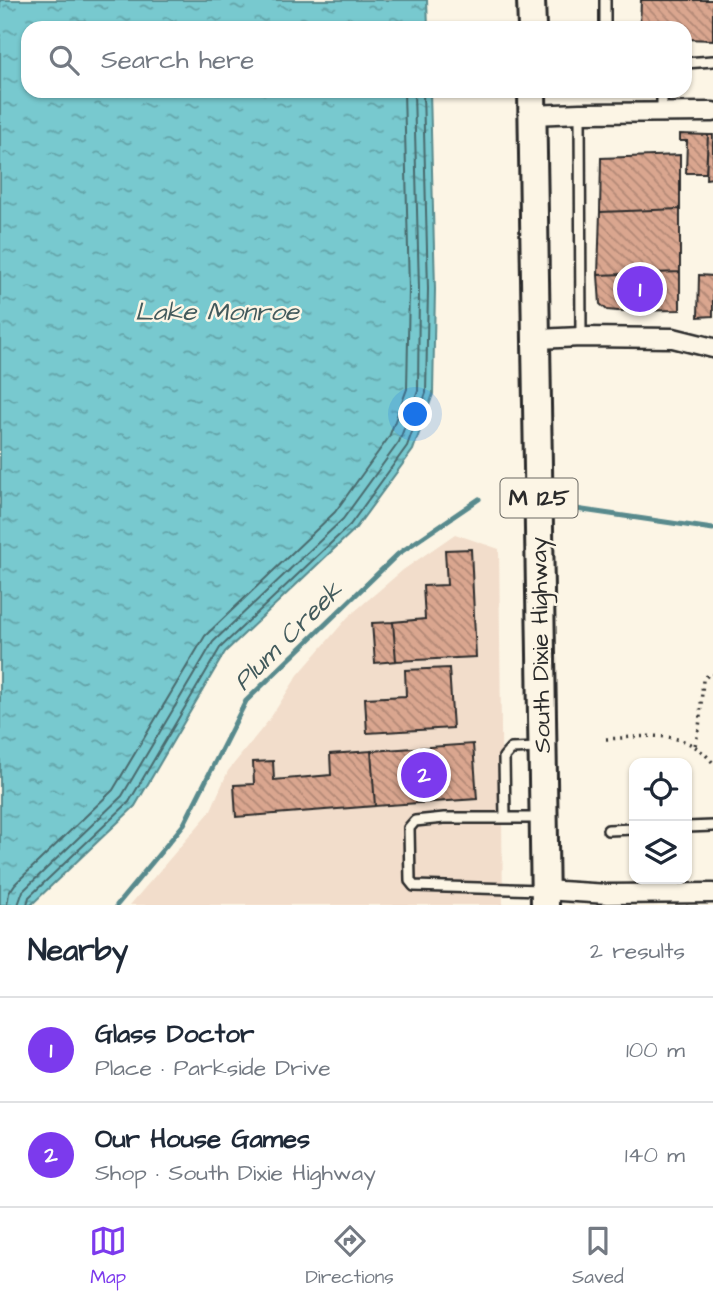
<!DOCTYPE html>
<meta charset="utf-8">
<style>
:root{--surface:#fff;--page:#f6f6f7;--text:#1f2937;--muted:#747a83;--line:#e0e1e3;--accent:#7c3aed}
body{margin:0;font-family:"Architects Daughter",sans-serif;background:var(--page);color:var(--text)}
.controls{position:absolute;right:21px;bottom:21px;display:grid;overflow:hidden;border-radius:14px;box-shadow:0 2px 5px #0004}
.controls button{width:63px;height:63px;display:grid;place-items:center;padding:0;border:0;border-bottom:2px solid var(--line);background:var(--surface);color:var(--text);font:35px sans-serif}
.you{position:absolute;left:416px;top:415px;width:24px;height:24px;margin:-18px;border:5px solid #fff;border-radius:50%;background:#1a73e8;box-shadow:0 0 0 10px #1a73e833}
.badge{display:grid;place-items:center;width:46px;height:46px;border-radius:50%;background:var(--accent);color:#fff;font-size:23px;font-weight:700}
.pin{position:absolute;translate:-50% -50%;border:4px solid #fff;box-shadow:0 2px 7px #0006}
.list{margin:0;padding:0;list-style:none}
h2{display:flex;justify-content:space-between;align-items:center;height:91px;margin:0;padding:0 28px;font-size:30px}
h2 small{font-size:23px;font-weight:400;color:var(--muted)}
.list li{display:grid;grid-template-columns:46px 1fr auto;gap:21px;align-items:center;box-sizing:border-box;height:105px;padding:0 28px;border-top:2px solid var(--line)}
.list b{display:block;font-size:26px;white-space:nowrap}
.list p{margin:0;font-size:23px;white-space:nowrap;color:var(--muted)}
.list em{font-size:23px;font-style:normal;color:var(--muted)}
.icon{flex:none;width:38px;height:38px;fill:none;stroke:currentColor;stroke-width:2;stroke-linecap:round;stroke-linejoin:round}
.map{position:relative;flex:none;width:713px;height:905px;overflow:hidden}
.search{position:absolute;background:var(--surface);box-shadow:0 2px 5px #0004;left:21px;right:21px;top:21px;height:77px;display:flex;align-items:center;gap:18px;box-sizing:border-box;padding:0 24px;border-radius:21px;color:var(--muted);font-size:26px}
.sheet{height:301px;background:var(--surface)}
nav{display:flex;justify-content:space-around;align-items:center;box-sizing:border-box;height:98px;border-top:2px solid var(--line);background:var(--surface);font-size:19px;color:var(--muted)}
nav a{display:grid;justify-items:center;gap:4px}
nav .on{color:var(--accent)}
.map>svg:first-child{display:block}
</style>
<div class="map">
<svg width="713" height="905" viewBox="0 0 713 905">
<defs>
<pattern id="water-ripples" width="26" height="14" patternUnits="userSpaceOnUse" patternTransform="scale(1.75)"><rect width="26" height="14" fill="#78c9cf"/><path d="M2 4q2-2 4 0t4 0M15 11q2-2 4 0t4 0" fill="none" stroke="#63a3a8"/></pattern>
<pattern id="building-back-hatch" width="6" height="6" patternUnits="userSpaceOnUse" patternTransform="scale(1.75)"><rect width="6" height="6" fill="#daa68f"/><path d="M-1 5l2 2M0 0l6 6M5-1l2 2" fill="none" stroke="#b18775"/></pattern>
</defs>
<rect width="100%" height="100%" fill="#fcf5e5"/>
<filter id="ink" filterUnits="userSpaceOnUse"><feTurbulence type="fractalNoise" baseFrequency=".0143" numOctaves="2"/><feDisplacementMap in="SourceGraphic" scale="14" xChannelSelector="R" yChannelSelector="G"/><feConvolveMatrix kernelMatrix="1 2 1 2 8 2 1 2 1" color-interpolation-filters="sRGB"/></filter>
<g filter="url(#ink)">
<!-- built -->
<path fill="#f2ddcb" d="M455,534L499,549L503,905H130L210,812L228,771L269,720L298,675L348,617L403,570Z"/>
<!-- water -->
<path fill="url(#water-ripples)" stroke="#598a8d" stroke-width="2" d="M0,0H427L428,28H28V91H430L435,289L433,394L413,450L355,529L225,652L135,806L31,905H0Z"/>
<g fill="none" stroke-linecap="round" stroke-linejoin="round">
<!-- shore -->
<path stroke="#4a6a6d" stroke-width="2" d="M7,905L9,893L15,884L113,790L205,636L335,512L389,437L407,389L409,289L404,91
M18,905L23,891L122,796L213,642L343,519L399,442L418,391L419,289L414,91
M27,905L29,897L129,802L220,648L350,525L407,446L426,393L428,289L423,91"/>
<!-- stream -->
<path stroke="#598a8d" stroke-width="5" d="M576,509L713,529
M117,905L184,824L246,701L398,554L479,499"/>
</g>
<!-- building -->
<path fill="url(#building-back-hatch)" stroke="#2b2b2b" stroke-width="2" d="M641,0H713V40L685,39V28H640Z
M680,134L708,135L706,173H686L687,141H680Z
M708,135H713V178L706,179Z
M680,155V209L600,212L601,158Z
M680,209V272L598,275L600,212Z
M680,272V310L618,311L607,310L600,304L598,275Z
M699,275L713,276V316L698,317Z
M471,549L476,657L396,661L393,622L425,619L423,586L447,585L445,550Z
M393,622L396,661L375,663L372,623Z
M449,668L453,728L367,733L365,698L406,696L405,670Z
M473,744L477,799L375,806L371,751Z
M371,751L375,806L236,817L234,785L254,784L253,762L273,761L274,780L331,775L330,754Z"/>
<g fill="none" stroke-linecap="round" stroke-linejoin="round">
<defs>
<path id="service" d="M605,28V0
M685,63L713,61
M662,112V91
M580,113L581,337
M505,818L504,757L511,749L539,748
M687,827L713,826
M608,830L634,829
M541,890L414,886L410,881L409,828L415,821L444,818H541"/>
<path id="minor" d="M532,115L580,113L713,112
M538,339L581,337L673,338L713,348
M544,890L608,894L713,893"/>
<path id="primary" d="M531,0L532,28
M532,91L545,905"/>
</defs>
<!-- service casing -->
<use href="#service" stroke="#2b2b2b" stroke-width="14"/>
<!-- minor casing -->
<use href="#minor" stroke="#2b2b2b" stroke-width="23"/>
<!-- primary casing -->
<use href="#primary" stroke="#2b2b2b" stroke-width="32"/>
<!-- path -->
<path stroke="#2b2b2b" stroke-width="3.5" stroke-dasharray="2 5" stroke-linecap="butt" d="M606,739C647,737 684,727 713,763
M695,745L699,729L703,680L708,675H713"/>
<!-- service -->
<use href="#service" stroke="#fcf5e5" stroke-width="9"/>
<!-- minor -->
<use href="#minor" stroke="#fcf5e5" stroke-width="18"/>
<!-- primary -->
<use href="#primary" stroke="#fcf5e5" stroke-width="26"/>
</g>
</g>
<g text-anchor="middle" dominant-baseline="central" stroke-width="5" stroke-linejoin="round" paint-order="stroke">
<!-- shield labels -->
<rect fill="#fcf5e5" stroke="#6a6863" stroke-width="2" x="500.5" y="478.5" width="77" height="39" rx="5"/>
<g font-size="23" font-weight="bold" fill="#2b2b2b">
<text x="539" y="498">M 125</text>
</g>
<!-- street labels -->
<g font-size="24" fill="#2b2b2b" stroke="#fcf5e5">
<text transform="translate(541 645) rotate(-91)">South Dixie Highway</text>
</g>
<!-- water labels -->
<g font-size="26" font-style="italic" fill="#425a5c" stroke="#fcf5e5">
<text x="217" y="312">Lake Monroe</text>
<text transform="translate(288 636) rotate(-45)">Plum Creek</text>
</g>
</g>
</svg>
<div class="controls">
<button><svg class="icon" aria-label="locate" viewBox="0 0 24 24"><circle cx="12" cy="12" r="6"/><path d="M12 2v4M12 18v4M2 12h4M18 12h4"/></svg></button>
<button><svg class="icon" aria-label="layers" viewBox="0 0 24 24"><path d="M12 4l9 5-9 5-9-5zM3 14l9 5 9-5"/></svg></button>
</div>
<div class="you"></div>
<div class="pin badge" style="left:640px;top:289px">1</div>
<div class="pin badge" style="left:424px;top:775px">2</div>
<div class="search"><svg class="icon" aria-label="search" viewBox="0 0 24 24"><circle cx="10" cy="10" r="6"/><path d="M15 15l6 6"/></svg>Search here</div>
</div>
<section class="sheet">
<h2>Nearby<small>2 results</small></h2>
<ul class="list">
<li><span class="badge">1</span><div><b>Glass Doctor</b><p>Place · Parkside Drive</p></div><em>100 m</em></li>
<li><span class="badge">2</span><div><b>Our House Games</b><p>Shop · South Dixie Highway</p></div><em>140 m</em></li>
</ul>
</section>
<nav>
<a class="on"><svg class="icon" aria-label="map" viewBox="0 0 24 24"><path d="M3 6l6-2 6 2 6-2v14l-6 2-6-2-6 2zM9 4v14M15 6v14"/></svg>Map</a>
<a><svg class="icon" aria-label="directions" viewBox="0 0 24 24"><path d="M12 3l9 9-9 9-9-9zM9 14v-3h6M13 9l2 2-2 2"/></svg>Directions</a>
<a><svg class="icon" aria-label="saved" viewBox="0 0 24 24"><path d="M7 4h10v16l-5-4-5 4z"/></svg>Saved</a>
</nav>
